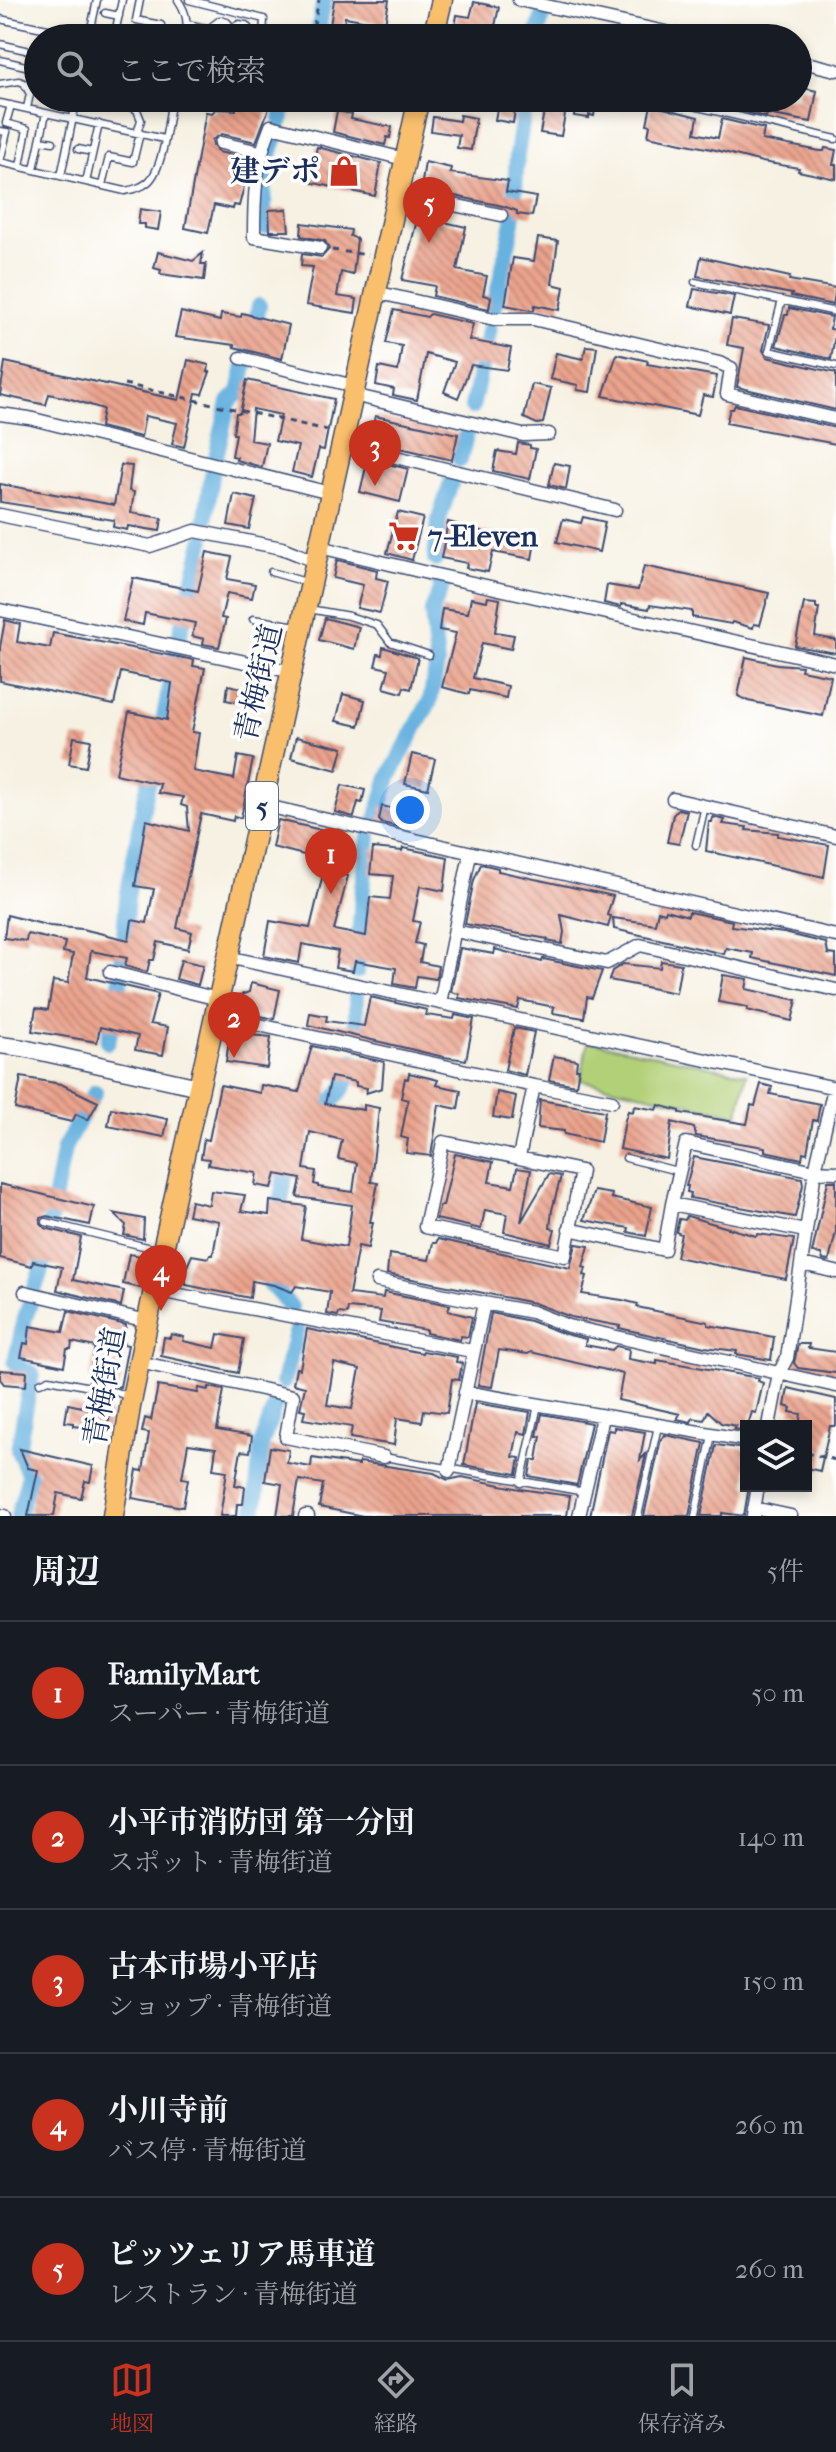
<!DOCTYPE html>
<html lang="ja">
<meta charset="utf-8">
<style>
:root{--surface:#171b24;--page:#20242c;--text:#f1f3f6;--muted:#9ea1a6;--line:#363941;--accent:#c8321e}
body{margin:0;font-family:"IM FELL French Canon","Noto Serif JP",serif;background:var(--page);color:var(--text)}
.controls{position:absolute;right:24px;bottom:24px;display:grid;overflow:hidden;border-radius:0px;box-shadow:0 4px 12px #0003}
.controls button{width:72px;height:72px;display:grid;place-items:center;padding:0;border:0;border-bottom:2px solid var(--line);background:var(--surface);color:var(--text);font:40px sans-serif}
.you{position:absolute;left:410px;top:810px;width:28px;height:28px;margin:-20px;border:6px solid #fff;border-radius:50%;background:#1a73e8;box-shadow:0 0 0 12px #1a73e833}
.badge{display:grid;place-items:center;width:52px;height:52px;border-radius:50%;background:var(--accent);color:#fff;font-size:26px;font-weight:700}
.pin{position:absolute;translate:-50% -66px;filter:drop-shadow(0 2px 4px #0008)}
.pin::after{content:'';position:absolute;top:42px;width:28px;height:24px;background:inherit;clip-path:polygon(0 0,100% 0,50% 100%)}
.list{margin:0;padding:0;list-style:none}
h2{display:flex;justify-content:space-between;align-items:center;height:104px;margin:0;padding:0 32px;font-size:34px}
h2 small{font-size:26px;font-weight:400;color:var(--muted)}
.list li{display:grid;grid-template-columns:52px 1fr auto;gap:24px;align-items:center;box-sizing:border-box;height:144px;padding:0 32px;border-top:2px solid var(--line)}
.list b{display:block;font-size:30px;white-space:nowrap}
.list p{margin:0;font-size:26px;white-space:nowrap;color:var(--muted)}
.list em{font-size:26px;font-style:normal;color:var(--muted)}
.icon{flex:none;width:44px;height:44px;fill:none;stroke:currentColor;stroke-width:2;stroke-linecap:round;stroke-linejoin:round}
.map{position:relative;flex:none;width:836px;height:1516px;overflow:hidden}
.search{position:absolute;background:var(--surface);box-shadow:0 4px 12px #0003;left:24px;right:24px;top:24px;height:88px;display:flex;align-items:center;gap:20px;box-sizing:border-box;padding:0 28px;border-radius:44px;color:var(--muted);font-size:30px}
.sheet{height:824px;background:var(--surface)}
nav{display:flex;justify-content:space-around;align-items:center;box-sizing:border-box;height:112px;border-top:2px solid var(--line);background:var(--surface);font-size:22px;color:var(--muted)}
nav a{display:grid;justify-items:center;gap:4px}
nav .on{color:var(--accent)}
.map>svg:first-child{display:block}
</style>
<div class="map">
<svg width="836" height="1516" viewBox="0 0 836 1516">
<defs>
<pattern id="building-back-hatch" width="6" height="6" patternUnits="userSpaceOnUse" patternTransform="scale(2)"><rect width="6" height="6" fill="#eaa38c"/><path d="M-1 5l2 2M0 0l6 6M5-1l2 2" fill="none" stroke="#bd8576"/></pattern>
</defs>
<rect width="100%" height="100%" fill="#fff"/>
<filter id="ink" filterUnits="userSpaceOnUse"><feTurbulence type="fractalNoise" baseFrequency=".0125" numOctaves="2"/><feDisplacementMap in="SourceGraphic" scale="16" xChannelSelector="R" yChannelSelector="G"/><feConvolveMatrix kernelMatrix="1 2 1 2 8 2 1 2 1" color-interpolation-filters="sRGB"/></filter>
<filter id="wash" filterUnits="userSpaceOnUse"><feTurbulence type="fractalNoise" baseFrequency=".006" numOctaves="4" result="noise"/><feDisplacementMap in="SourceGraphic" scale="32" xChannelSelector="R" yChannelSelector="G"/><feGaussianBlur stdDeviation="1.8" result="paint"/><feColorMatrix in="noise" values="0 0 0 0 0 0 0 0 0 0 0 0 0 0 0 0 0 1.4 0 .05"/><feComposite in="paint" operator="in"/></filter>
<g filter="url(#wash)">
<rect width="100%" height="100%" fill="#f6f1e2"/>
<!-- garden -->
<path fill="#b2d077" stroke="#66806a" stroke-width="2" d="M588,1041L747,1074L738,1115L580,1080Z"/>
<g fill="none" stroke-linecap="round" stroke-linejoin="round">
<!-- canal -->
<path stroke="#67b2e0" stroke-width="16" d="M317,38L324,0
M536,38L542,18
M281,121L285,98
M264,227C264,194 263,166 277,135
M494,307L513,222L517,155L526,98
M472,407L489,329
M460,460L467,431
M205,522L213,469L229,402L239,392L259,306
M435,559L439,519L452,480
M160,738L179,638L203,541
M376,820L389,777L430,701L437,664L432,611L443,583L435,578
M357,971L362,896L369,837
M356,1035V993
M108,1042L120,987L127,898L144,802L154,760
M313,1118C333,1102 350,1087 353,1061
M278,1223L288,1155
M272,1265L270,1284L291,1307
M283,1382L297,1329
M18,1516L29,1475L18,1450L32,1373L20,1368L15,1362L25,1318L41,1270L64,1148L95,1092
M254,1516L262,1443L276,1402"/>
</g>
<g id="blocks">
<!-- building -->
<path fill="url(#building-back-hatch)" fill-rule="evenodd" d="M334,0H389L385,24L345,17L342,38H328Z
M474,2L499,7L495,26L525,34L524,38H453L457,15L470,17Z
M799,87L817,91L811,122L767,114L766,117L724,107L726,98H798Z
M499,98H517L513,123L495,120Z
M576,98H593V101H596L594,116L589,115V118L574,116Z
M236,104L256,106L257,104L269,108L256,142L222,134L212,140L213,146L218,152L251,159L239,206L234,205L233,209L214,205L208,233L185,228L206,112L212,113L216,109L236,110Z
M651,105L698,117L695,133L718,138L722,119L764,129L762,140L820,151H824L825,148L836,150L833,165H836V179L798,171L799,168L762,162L716,150L648,136L650,125L647,124Z
M545,106L566,109L561,136L540,133Z
M337,111L352,114L351,119L392,127L390,138L387,137L385,145L333,132Z
M460,115L476,118L471,150L457,148L459,135L431,131L433,117L459,121Z
M317,147L381,163L375,196L309,182Z
M425,162L451,168L450,173L508,181L506,192L536,197L532,216L517,214V211L503,206L421,189Z
M140,209L161,212L158,230L145,228V224H138Z
M287,209L289,231H270L269,210Z
M418,216L466,227L457,270L487,276L483,295L491,297L489,309L433,296L435,286L402,280Z
M302,223L351,230L350,236L357,239L353,275L341,272L337,296L357,299L355,313L306,305L313,267L301,266L302,254L322,257L329,249L325,241L301,236Z
M538,238L558,241L552,284L564,287L560,310L535,305L534,310H531L505,305L513,258L534,261Z
M158,252L193,261L203,253L201,264H206L204,280L160,274L161,270L154,268Z
M701,257L790,277L789,280L836,288L833,305L791,296L792,294L697,276Z
M694,289L734,296L730,315L690,306Z
M789,308L832,317L830,329L836,330L831,359L776,346L785,315H788Z
M394,310L427,317L430,314L473,324L469,340L511,348L507,370L471,365L458,398L444,392L455,362L426,354L417,400L393,395L394,389L376,385L379,367L398,371L402,346L386,343Z
M181,312L220,321L221,314L241,317L242,313L289,325L282,359L234,347L235,345L175,337Z
M732,319L769,325L763,350L767,357L836,373V410L737,387L744,348L727,345Z
M586,346L597,347L590,392L577,390L578,385L550,379L556,353L583,359Z
M617,354L648,361L647,364L717,376L713,397L703,395L698,415L603,396Z
M188,360L209,365L208,372H210L202,394L196,393L184,447L172,444L177,423L145,416L141,437L100,427L103,409L71,399L49,394L46,405L0,395L5,362L179,400Z
M247,380L334,399L324,450L319,449L312,477L292,472L298,446L275,441L281,415L253,409L250,440L267,443L262,467L236,460L237,457L232,456L236,434H233L236,413H240Z
M532,384L551,388L543,423L537,424L524,418Z
M735,405L836,428V444L726,423L730,409H733Z
M375,416L458,434L452,460L370,441Z
M518,443L530,445V448L536,449L530,479L493,471L497,451L516,454Z
M368,459L408,469L400,502L360,492Z
M554,463L570,466L566,489L549,485Z
M121,465L132,466L129,491L134,492L131,513L162,518L160,531L128,526L127,530L113,527L114,520L0,502V484L114,505Z
M234,494L256,499L249,529L228,525Z
M398,512L423,518L412,560L387,553Z
M583,517L605,522L599,552L557,542L563,519L581,523Z
M448,522L488,533L535,541L532,559L493,552L488,572L466,568L467,563L441,558Z
M207,552L232,557L227,579L255,584L252,598L227,593L221,618L226,619L219,647L203,644L204,639L192,636L195,623L145,613L143,625L123,621L133,578L198,591Z
M337,560L377,570L376,578L388,581L380,613L357,608L363,585L333,578Z
M644,566L769,593L760,625L754,624L753,628L732,622L731,624L692,617V611L650,605L649,609L621,604V607L604,603L607,585L638,590Z
M488,597L500,599L495,632L514,635L511,649L482,643L473,678L508,686L506,698L470,690L469,694L442,687L456,633L439,630L442,609L468,613L471,598L487,601Z
M804,603L816,604V608H819L815,636L836,640V653L795,646Z
M325,618L359,627L354,649L319,640Z
M5,620L20,624L17,642L50,648L53,633L194,660L193,666L205,668L192,732L199,733L193,771L234,779L238,756L253,759L241,818L234,816L233,821L201,814L177,928L192,932L188,949L158,942L154,960H150L147,972L125,966L127,958L91,951L87,977L158,994L150,1024L168,1027L163,1055L135,1050L138,1036L100,1027L97,1042L32,1031L36,1008L48,1010L53,981L68,983L73,954L63,952L65,942L27,934L26,941L4,938L7,915L50,926L82,929L129,940L132,920L147,923L154,889L135,886L146,820L189,831L187,807L181,805L183,797L158,793L160,784L116,774L129,712L167,720L172,683L121,672L114,705L0,681V647Z
M383,647L418,658L411,689L404,687L402,693L384,688L389,669L375,666L378,654L382,655Z
M746,657L777,664L802,666L801,670L831,676L823,716L748,701L738,696Z
M228,685L252,690L250,705L226,700Z
M343,694L365,700L359,726L336,721Z
M74,737L91,740L86,767L69,764Z
M296,737L343,748L337,770L291,758Z
M412,754L435,759L428,789L405,784Z
M342,785L365,790L362,803L358,802L354,817L335,812Z
M382,806L399,810L398,815L412,817L409,829L382,823L379,820Z
M678,809L687,811L679,844L667,842L673,815Z
M713,817L725,820L723,824L747,827L746,830L778,833V836L829,845L824,877L706,851L709,822H712Z
M278,820L326,831L320,859L272,847Z
M373,848L402,851L403,848L448,857L444,891L420,886L413,921L420,922L415,943L423,945L420,962L438,966L436,979L417,976L415,988L394,984L396,968L355,961L353,971L335,968L338,951L302,944L299,963L264,956L270,921L310,928L324,870L348,876L334,930L366,936L370,897L390,899L393,876L370,874Z
M481,864L498,868V871L613,896L607,915L611,916L608,927L561,915L564,932L562,944L547,941L548,939L465,924L474,880Z
M666,910L688,916L689,912L732,921L731,926L784,933L826,943L828,954L836,955V976L752,958L753,953L726,948L724,954L614,929L613,918L655,924L658,911L665,913Z
M460,948L494,954L495,949L542,962L543,959L602,971L592,998L587,997L584,1018L553,1013L554,1007L520,1000L518,1009L459,998V994L451,992Z
M181,960L203,965L198,985L176,979Z
M661,961L681,964L676,993L609,980L612,971L623,964L660,968Z
M723,975L748,979L746,989L797,1000L792,1021L747,1010L748,1007L718,1002Z
M251,983L280,990L274,1019L234,1010L238,996L249,992Z
M370,997L427,1010L426,1015L454,1019L455,1015L474,1019L466,1060L444,1057L308,1025L310,1013L327,1016L326,1021L364,1026Z
M514,1028L534,1032L525,1075L505,1070Z
M230,1033L271,1037L267,1068L226,1062Z
M312,1046L384,1062L382,1088L366,1093L367,1088L356,1086V1082L331,1077L325,1104L364,1110V1105L379,1108L371,1182L378,1183L370,1222H373L368,1248L358,1246L349,1294L383,1298L384,1292L450,1305L448,1311L472,1317L468,1337L461,1336L460,1340L426,1333V1330L379,1322L381,1311L348,1308L347,1314L339,1313L338,1316L327,1314L330,1292L296,1286L292,1292L274,1285L252,1281L250,1298L186,1285L185,1271L192,1255L209,1258L210,1255H213L219,1221L188,1215L191,1201L209,1205L211,1191L245,1195L241,1211L269,1215L270,1201L306,1206L301,1239L346,1247L352,1205L297,1197L301,1179L276,1174L272,1188L255,1185L257,1173L208,1165L209,1159L201,1158L204,1139L209,1140L220,1085L260,1093L261,1085L299,1092ZM310,1132L342,1140L338,1159L357,1163L353,1192L318,1187V1185L314,1184L316,1171L304,1169Z
M554,1056L577,1060L576,1069H579L576,1085L549,1080Z
M409,1073L438,1080L436,1085L461,1090L458,1109L439,1105L431,1156L406,1153L408,1139L401,1137L408,1100L401,1098L405,1078L408,1079Z
M21,1077L61,1084L98,1102L88,1120L76,1114L72,1122L15,1109Z
M761,1084L772,1087L770,1094L820,1104L817,1121L813,1120L807,1153L803,1152L802,1159L765,1151V1147L696,1136L694,1128L672,1122L667,1159L620,1149L625,1120L628,1111L633,1112L634,1106L657,1110L659,1105L680,1111V1113L747,1124L751,1105L755,1106Z
M497,1092L516,1096L512,1120L493,1117Z
M540,1100L605,1111L600,1142L564,1134V1131L538,1128Z
M111,1108L168,1119L164,1137L108,1126Z
M455,1154L493,1162L489,1182L513,1186L517,1168L531,1170L521,1222L549,1174L561,1176L552,1210L550,1228L555,1229L551,1244L504,1232L507,1214L485,1210L481,1229L436,1219L440,1206H443Z
M694,1157L802,1178L803,1185L795,1217L690,1198L691,1193L687,1192L688,1186H686Z
M828,1181H836V1232L829,1261L823,1260L821,1254L812,1253Z
M0,1184L94,1207L90,1225L47,1216L41,1218L40,1223L45,1228L81,1237L73,1280L124,1291L121,1306L57,1290L62,1267L33,1261L32,1266L0,1258Z
M594,1191L612,1194L611,1198L652,1207L646,1236L628,1232L629,1228L584,1220Z
M113,1213L144,1219L143,1239L124,1235L126,1225Z
M687,1216L756,1236L758,1234L794,1239L786,1279L676,1257L681,1234L676,1232L679,1219L685,1220Z
M438,1239L570,1268L576,1244L589,1246L583,1267L586,1268L584,1275L587,1276L582,1294L622,1300L638,1304L637,1307L708,1322V1325L774,1337L771,1360L736,1354L737,1351L705,1347L619,1328L620,1326L571,1317L534,1303L387,1274L389,1254L429,1260L433,1243H436Z
M129,1254L141,1256V1260L146,1261L141,1288L123,1284Z
M68,1311L126,1325L123,1344L128,1345L120,1387L89,1380L95,1347L72,1342L71,1349H67L64,1366L21,1357L24,1343L28,1344L30,1326L63,1332Z
M491,1313L530,1321L565,1334L586,1339L585,1345L612,1350L616,1346L629,1349L628,1359L657,1364V1360L759,1378L758,1381L763,1383L756,1413L752,1412L746,1431L734,1429L736,1426L721,1423L708,1411L704,1420L693,1418L691,1422L677,1419L680,1414L618,1400L623,1374L531,1352L528,1354L499,1350L492,1387L478,1385Z
M307,1329L422,1353L423,1351L457,1357L456,1362L462,1363L459,1380L452,1379L447,1413L424,1410L422,1422L397,1418L394,1445L350,1438L352,1427L303,1419L305,1410L300,1409L305,1387L293,1384L296,1368L300,1369ZM334,1363L360,1369L352,1409L327,1405Z
M171,1334L184,1337L183,1341L215,1348L218,1334L244,1339L238,1373L161,1356L164,1337L170,1338Z
M798,1344H809L808,1348L836,1352V1373L798,1368L794,1363Z
M0,1370L27,1372L26,1386L4,1384L0,1379Z
M158,1386L198,1393L199,1388L208,1390L209,1387L224,1390L217,1430L252,1436L250,1452L241,1451L235,1485L245,1487L243,1504H237L236,1516H220L227,1471L213,1469L216,1448L188,1444L182,1478L188,1479L183,1507L132,1498L137,1470L143,1471L149,1433L142,1432L145,1418L151,1420Z
M788,1388L836,1399V1426H830L820,1471L806,1468L808,1450L806,1449V1426H799L801,1414L790,1412L791,1408L785,1406Z
M475,1403L530,1412L526,1434L518,1432L513,1457L520,1458L517,1474L464,1465Z
M68,1404L110,1413L107,1430L73,1426V1423L65,1422Z
M542,1414L591,1423L577,1485L529,1476L532,1460H537L541,1436H537Z
M614,1427L645,1432L640,1460L646,1454L632,1516H590L608,1430L614,1431Z
M665,1435L704,1443L689,1516H644L661,1439Z
M716,1445L746,1449V1486H749L744,1516L722,1513V1516H701Z
M270,1447L289,1450L287,1463L311,1467L312,1458L359,1465V1462L434,1473L448,1480L462,1477L520,1489L570,1496L567,1516H363L319,1507L323,1484L299,1480L293,1516H277L282,1484L265,1481Z
M20,1449L93,1466L90,1482L85,1481L81,1498L58,1493L54,1516H28L38,1470L28,1468Z"/>
</g>
</g>
<g filter="url(#ink)">
<use href="#blocks" fill-opacity="0" stroke="#3c4c72" stroke-width="2"/>
<g fill="none" stroke-linecap="round" stroke-linejoin="round">
<defs>
<path id="service" d="M140,0L136,20L161,25L158,38
M178,0C187,13 188,23 185,38
M189,0L264,19L263,38
M105,13L119,16
M0,19L90,38
M187,24L211,29
M232,28L239,24L246,25L250,30L251,38
M89,38L97,0
M114,38L122,0
M214,38L212,26L220,20L227,22L232,28L230,38
M0,44L38,53
M0,60L38,69
M0,84L19,81L24,83L30,94L27,108
M102,98L109,108L128,105L137,110L141,120L137,133
M659,98L836,139
M0,103L164,139
M11,105L6,123L27,129L20,166
M0,131L7,132L0,162
M40,140L53,142
M78,149L92,152
M0,162L125,191C134,189 141,188 148,182C164,168 168,119 172,98
M34,169L46,113
M61,176L77,98
M86,182L99,124
M102,185L109,157L133,162L140,133
M695,282L836,312
M782,300L769,351L836,366
M271,572L306,582
M309,609L349,616L377,625L390,642L429,655
M253,619L297,626
M696,845L705,806
M626,1158L677,1171
M46,1222L159,1250
M40,1383L49,1379L116,1392L129,1397
M384,1457L585,1492
M521,1483L538,1405
M638,1516L658,1426
M695,1516L712,1435"/>
<path id="minor" d="M519,0L693,38
M798,61L836,70
M221,143L260,152
M397,193L501,215
M320,248L254,237C254,195 255,165 271,126L404,159
M375,292L494,319H533L719,363L731,368L727,394L836,419
M241,358L354,386
M353,395L523,435L549,434
M0,414L29,418L330,493
M342,444L615,510
M0,515L150,546L195,531L282,548L317,562
M320,547L423,572L836,664
M0,610L293,672
M673,799L836,836
M262,805L836,936
M455,931L607,963L640,945L836,990
M227,957L836,1088
M110,972L218,999
M440,1003L470,854
M214,1015L534,1086L612,1101
M443,1142L581,1171L565,1256L425,1227Z
M519,1157L534,1086
M569,1229L664,1250L672,1204
M805,1231L672,1204L686,1143L815,1171L836,1172
M802,1264L836,1272
M377,1281L484,1303L449,1471
M154,1290L472,1351
M25,1292L147,1321
M484,1303L532,1312L568,1326L836,1386
M139,1362L293,1396L286,1437L384,1457
M465,1392L746,1440
M769,1426L779,1373L787,1358L815,1171L834,1088
M754,1508L791,1516
M0,1515L5,1516
M305,1516H308
M579,1516L602,1417
M753,1516L758,1486"/>
<path id="tertiary" d="M0,1045L23,1048L199,1087"/>
<path id="primary" d="M433,38L442,0
M113,1516L130,1407L154,1290L419,98"/>
</defs>
<!-- service casing -->
<use href="#service" stroke="#3c4c72" stroke-width="9"/>
<!-- minor casing -->
<use href="#minor" stroke="#3c4c72" stroke-width="15"/>
<!-- tertiary casing -->
<use href="#tertiary" stroke="#3c4c72" stroke-width="19"/>
<!-- primary casing -->
<use href="#primary" stroke="#3c4c72" stroke-width="23"/>
<!-- path -->
<path stroke="#3c4c72" stroke-width="3" stroke-dasharray="6 6" stroke-linecap="butt" d="M311,38L319,0
M332,250L368,255
M124,384L327,430
M806,1453L836,1460"/>
<!-- service -->
<use href="#service" stroke="#fff" stroke-width="6"/>
<!-- minor -->
<use href="#minor" stroke="#fff" stroke-width="12"/>
<!-- tertiary -->
<use href="#tertiary" stroke="#fff" stroke-width="16"/>
<!-- primary -->
<use href="#primary" stroke="#f9bf6d" stroke-width="20"/>
</g>
</g>
<!-- icons -->
<defs>
<symbol id="shop-bare" viewBox="-9 -9 18 18"><path d="M-5-2.5h2.3a2.7 3.5 0 0 1 5.4 0H5L5.5 6h-11ZM-1.5-2.5h3a1.5 2.3 0 0 0-3 0Z" fill="#c8321e" stroke="#fff" stroke-width="2.5" paint-order="stroke"/></symbol>
<symbol id="supermarket-bare" viewBox="-9 -9 18 18"><path d="M-6-5.5h2.5l.6 2H6L4.5 2H-2.5L-4.4-4H-6ZM-1.5 3.2a1.3 1.3 0 1 0 .1 0ZM3 3.2a1.3 1.3 0 1 0 .1 0Z" fill="#c8321e" stroke="#fff" stroke-width="2.5" paint-order="stroke"/></symbol>
</defs>
<g fill-rule="evenodd">
<use href="#shop-bare" x="322" y="149" width="44" height="44"/>
<use href="#supermarket-bare" x="382" y="514" width="44" height="44"/>
</g>
<g text-anchor="middle" dominant-baseline="central" stroke-width="7" stroke-linejoin="round" paint-order="stroke">
<!-- shield labels -->
<rect fill="#fff" stroke="#5f6d8e" stroke-width="2" x="246" y="782" width="32" height="48" rx="6"/>
<g font-size="28" font-weight="bold" fill="#1b2f5e">
<text x="262" y="806">5</text>
</g>
<!-- poi labels -->
<g font-size="30" font-weight="bold" fill="#1b2f5e" stroke="#fff" text-anchor="end">
<text x="320" y="171">建デポ</text>
<text x="428" y="536" text-anchor="start">7-Eleven</text>
</g>
<!-- street labels -->
<g font-size="30" fill="#1b2f5e" stroke="#fff">
<text transform="translate(259 683) rotate(-77)">青梅街道</text>
<text transform="translate(105 1387) rotate(-80)">青梅街道</text>
</g>
</g>
</svg>
<div class="controls">
<button><svg class="icon" aria-label="layers" viewBox="0 0 24 24"><path d="M12 4l9 5-9 5-9-5zM3 14l9 5 9-5"/></svg></button>
</div>
<div class="you"></div>
<div class="pin badge" style="left:331px;top:894px">1</div>
<div class="pin badge" style="left:234px;top:1058px">2</div>
<div class="pin badge" style="left:375px;top:486px">3</div>
<div class="pin badge" style="left:161px;top:1311px">4</div>
<div class="pin badge" style="left:429px;top:243px">5</div>
<div class="search"><svg class="icon" aria-label="search" viewBox="0 0 24 24"><circle cx="10" cy="10" r="6"/><path d="M15 15l6 6"/></svg>ここで検索</div>
</div>
<section class="sheet">
<h2>周辺<small>5件</small></h2>
<ul class="list">
<li><span class="badge">1</span><div><b>FamilyMart</b><p>スーパー · 青梅街道</p></div><em>50 m</em></li>
<li><span class="badge">2</span><div><b>小平市消防団 第一分団</b><p>スポット · 青梅街道</p></div><em>140 m</em></li>
<li><span class="badge">3</span><div><b>古本市場小平店</b><p>ショップ · 青梅街道</p></div><em>150 m</em></li>
<li><span class="badge">4</span><div><b>小川寺前</b><p>バス停 · 青梅街道</p></div><em>260 m</em></li>
<li><span class="badge">5</span><div><b>ピッツェリア馬車道</b><p>レストラン · 青梅街道</p></div><em>260 m</em></li>
</ul>
</section>
<nav>
<a class="on"><svg class="icon" aria-label="map" viewBox="0 0 24 24"><path d="M3 6l6-2 6 2 6-2v14l-6 2-6-2-6 2zM9 4v14M15 6v14"/></svg>地図</a>
<a><svg class="icon" aria-label="directions" viewBox="0 0 24 24"><path d="M12 3l9 9-9 9-9-9zM9 14v-3h6M13 9l2 2-2 2"/></svg>経路</a>
<a><svg class="icon" aria-label="saved" viewBox="0 0 24 24"><path d="M7 4h10v16l-5-4-5 4z"/></svg>保存済み</a>
</nav>
